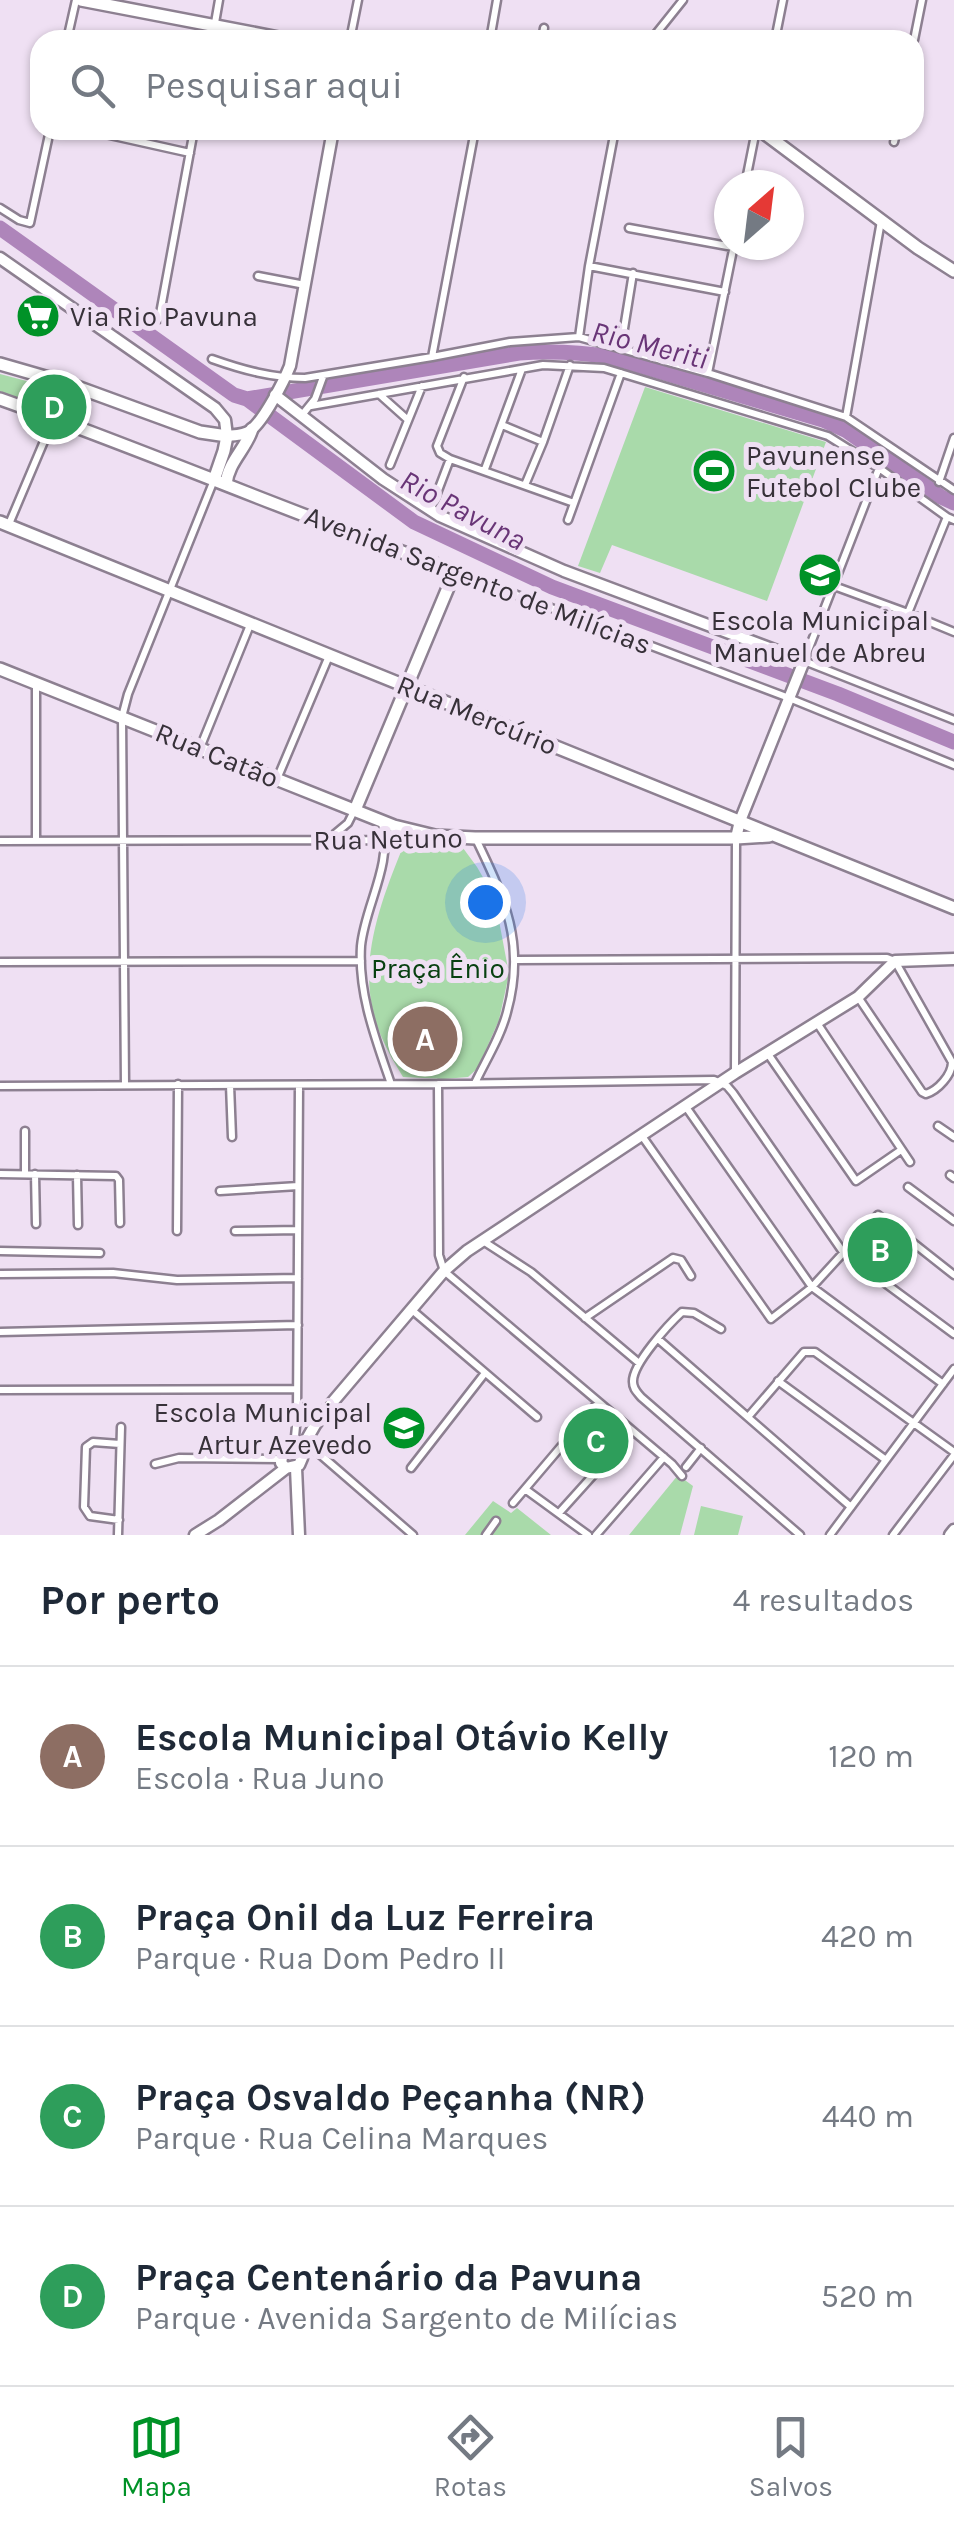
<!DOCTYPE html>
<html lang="pt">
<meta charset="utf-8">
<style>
:root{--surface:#fff;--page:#f2f2f3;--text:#1f2937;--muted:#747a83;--line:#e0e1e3;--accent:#009227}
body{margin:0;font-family:Karla,sans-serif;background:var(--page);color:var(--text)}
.compass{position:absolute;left:714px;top:170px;width:90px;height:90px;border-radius:50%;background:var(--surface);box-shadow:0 2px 8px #0004;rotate:28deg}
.you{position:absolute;left:485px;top:902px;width:35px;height:35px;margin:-25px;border:8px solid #fff;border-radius:50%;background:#1a73e8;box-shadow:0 0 0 15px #1a73e833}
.badge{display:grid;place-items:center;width:65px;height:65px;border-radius:50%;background:var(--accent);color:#fff;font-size:32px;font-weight:700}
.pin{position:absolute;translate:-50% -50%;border:5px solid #fff;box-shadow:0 2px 10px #0006}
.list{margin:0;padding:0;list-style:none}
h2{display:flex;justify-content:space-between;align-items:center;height:130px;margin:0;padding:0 40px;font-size:42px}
h2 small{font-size:32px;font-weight:400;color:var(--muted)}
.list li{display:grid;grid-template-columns:65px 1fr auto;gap:30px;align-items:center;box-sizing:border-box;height:180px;padding:0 40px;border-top:2px solid var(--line)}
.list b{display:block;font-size:38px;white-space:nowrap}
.list p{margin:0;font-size:32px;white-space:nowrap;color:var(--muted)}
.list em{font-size:32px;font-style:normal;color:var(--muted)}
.icon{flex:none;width:55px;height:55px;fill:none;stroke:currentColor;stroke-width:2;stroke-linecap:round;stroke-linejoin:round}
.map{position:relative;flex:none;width:954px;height:1535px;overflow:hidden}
.search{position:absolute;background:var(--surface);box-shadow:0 2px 8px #0004;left:30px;right:30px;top:30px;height:110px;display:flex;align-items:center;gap:25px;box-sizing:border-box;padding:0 35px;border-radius:30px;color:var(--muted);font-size:38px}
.sheet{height:850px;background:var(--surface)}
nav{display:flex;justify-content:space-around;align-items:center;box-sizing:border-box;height:140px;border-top:2px solid var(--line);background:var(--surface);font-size:28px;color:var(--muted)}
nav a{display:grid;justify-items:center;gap:5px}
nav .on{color:var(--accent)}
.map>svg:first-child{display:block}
</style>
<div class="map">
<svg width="954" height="1535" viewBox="0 0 954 1535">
<rect width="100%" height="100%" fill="#efe0f3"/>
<!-- green -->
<path fill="#a9daaa" d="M0,374L76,394L66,420L0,391Z
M645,387L826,442L767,601L612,545L600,573L578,566Z
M463,848L477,867L492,893L497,910L509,974L499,1020L478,1068L468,1077L444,1079L403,1077C395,1064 387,1050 381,1036C354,972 378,909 402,849Z
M876,1223L908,1248L888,1277L852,1252Z
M599,1409L627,1432L592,1473L564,1449Z
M678,1475L693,1486L680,1535H629Z
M493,1501L511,1513L517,1508L551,1535H465Z
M701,1506L743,1516L738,1535H694Z"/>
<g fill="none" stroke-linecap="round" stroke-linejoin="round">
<!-- river -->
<path stroke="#ae85ba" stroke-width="15" d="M0,228L234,395L247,399L414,522L552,587L838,694L954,742
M247,399L519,353C550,351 579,352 610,357L823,420L847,431L941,497L954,503"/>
<defs>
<path id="street" d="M67,40L76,0
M212,40L219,0
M350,40L358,0
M490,40L497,0
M542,40L544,28
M651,40L683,0
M775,40L783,0
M914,40L922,0
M87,130L190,153
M894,142L897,130
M745,185L756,130
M0,208L19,220L30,223L50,130
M629,228L733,247
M589,266L725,292
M258,276L305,285
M159,319L194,130
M579,337L589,266L615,130
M621,347L633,273
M432,357L475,130
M212,359C243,370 272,378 305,378L432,357L510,342L579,337L708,373L846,417L954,490
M708,373L734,245
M464,377L437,446L440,453L450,459L574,503
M379,394L408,420
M311,406L543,365L604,368L828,436L879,468L947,517L954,520
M302,415L315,399L323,377
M846,417L881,221
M502,425L543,442
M390,465L422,386
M879,468L804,661L954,720
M485,469L522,369
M939,482L954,438
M525,485L543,442L570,365
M431,509L450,459
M568,520L621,373
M9,524L53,420
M456,572L789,698L954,765
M834,586L908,613L954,632
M908,613L947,517
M36,684V840
M200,748L250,625
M277,779L329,656
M382,823C393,865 365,905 361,946C358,994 376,1040 391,1084
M330,838L348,823L354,811
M0,841L386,840L424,837
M516,960L887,958L895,961L952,1062C952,1075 938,1090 926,1094L922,1092L858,997
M0,962L361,961
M817,1023L910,1162
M768,1054L856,1181L901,1150
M735,1072L736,840
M475,1083C486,1060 501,1036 507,1012C526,944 505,899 476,839
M125,1084L122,717L128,694L214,480
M438,1084L439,1255L444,1271L672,1464L682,1476
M230,1085L232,1137
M0,1086L438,1084L714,1080L727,1086L733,1093L843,1252L954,1334
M686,1107L812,1287L943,1384
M938,1126L954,1137
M642,1136L771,1319L812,1287L878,1215L954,1275
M0,1174L116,1176L119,1180L120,1223
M25,1174V1131
M35,1174L36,1224
M77,1175L78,1225
M950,1175L954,1178
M908,1187L954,1221
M220,1191L298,1186
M177,1231L178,1084
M235,1231L298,1230
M483,1241L531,1272L639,1363
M0,1251L100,1253
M0,1274L113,1273L177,1280L298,1278
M412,1310L537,1417
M585,1318L673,1258L681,1260L691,1276
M721,1329L694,1313L682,1312C669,1324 632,1364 633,1382C633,1389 637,1392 641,1397L800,1535
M0,1332L298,1325
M658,1339L851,1507
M778,1381L886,1460
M0,1390L296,1389
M748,1417L804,1352H815L954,1452
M303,1442L315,1450L413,1535
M294,1447L297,1416L299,1085
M155,1464L179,1458L280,1459
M686,1467L701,1448
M411,1468L485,1373
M525,1489L588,1535
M513,1503L598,1403
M559,1513L632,1432
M119,1520L90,1516L84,1507L86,1447L93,1442L120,1444
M118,1535L121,1427
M486,1535L496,1521
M596,1535L664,1457
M830,1535L954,1369
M893,1535L954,1455"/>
<path id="secondary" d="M0,258L215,408L225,420L227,436C235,435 245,435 251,430C264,420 284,381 290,366L333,130
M275,395L383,479L440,516L564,571L804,661L740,821L736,838
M286,1468L281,1463L283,1452L294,1447L300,1451
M296,1468L299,1535
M195,1535L219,1520L286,1468L299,1465L302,1458L300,1451L315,1425L331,1404L444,1271L467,1251L735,1073L858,997L895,961L954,959
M950,1535L954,1530"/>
<path id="primary" d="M81,0L289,40
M760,130L918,248L954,271
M0,364L66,383L200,432L227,436L224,451L214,480
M0,399C153,453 302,518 455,571L355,810
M226,484C228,462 246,449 252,429
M0,522L954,908
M0,669L394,826L435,836L475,838H736L769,836"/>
</defs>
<!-- street casing -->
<use href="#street" stroke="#8d8091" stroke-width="11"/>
<!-- secondary casing -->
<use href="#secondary" stroke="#8d8091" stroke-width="15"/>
<!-- primary casing -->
<use href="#primary" stroke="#8d8091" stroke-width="16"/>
<!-- street -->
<use href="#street" stroke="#fff" stroke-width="6"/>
<!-- secondary -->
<use href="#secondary" stroke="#fff" stroke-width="10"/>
<!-- primary -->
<use href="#primary" stroke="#fff" stroke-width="11"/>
</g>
<!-- icons -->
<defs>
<symbol id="supermarket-disc" viewBox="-11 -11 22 22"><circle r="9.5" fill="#009227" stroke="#efe0f3"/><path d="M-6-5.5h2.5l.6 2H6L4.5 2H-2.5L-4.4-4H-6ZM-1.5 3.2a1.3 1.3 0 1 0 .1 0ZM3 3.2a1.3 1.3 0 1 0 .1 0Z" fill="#fff"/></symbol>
<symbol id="stadium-disc" viewBox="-11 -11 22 22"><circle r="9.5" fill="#009227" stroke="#efe0f3"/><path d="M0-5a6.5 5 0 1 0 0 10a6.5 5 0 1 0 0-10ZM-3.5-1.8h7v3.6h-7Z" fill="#fff"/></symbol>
<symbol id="school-disc" viewBox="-11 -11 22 22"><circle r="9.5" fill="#009227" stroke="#efe0f3"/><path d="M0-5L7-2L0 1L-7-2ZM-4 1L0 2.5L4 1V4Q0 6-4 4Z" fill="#fff"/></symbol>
</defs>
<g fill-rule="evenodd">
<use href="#supermarket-disc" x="13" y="291" width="50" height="50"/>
<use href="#stadium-disc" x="689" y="446" width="50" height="50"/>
<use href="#school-disc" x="795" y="550" width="50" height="50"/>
<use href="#school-disc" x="379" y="1403" width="50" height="50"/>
</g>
<g text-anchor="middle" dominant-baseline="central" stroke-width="10" stroke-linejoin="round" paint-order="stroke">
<!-- poi labels -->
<g font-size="28" fill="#373139" stroke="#efe0f3" text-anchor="start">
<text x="70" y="316">Via Rio Pavuna</text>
<text x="746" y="455">Pavunense<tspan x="746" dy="32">Futebol Clube</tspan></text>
<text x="820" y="620" text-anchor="middle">Escola Municipal<tspan x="820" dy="32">Manuel de Abreu</tspan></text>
<text x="372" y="1412" text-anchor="end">Escola Municipal<tspan x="372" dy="32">Artur Azevedo</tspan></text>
</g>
<!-- street labels -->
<g font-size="28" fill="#373139" stroke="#efe0f3">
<text transform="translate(478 580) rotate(21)">Avenida Sargento de Milícias</text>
<text transform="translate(477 715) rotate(22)">Rua Mercúrio</text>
<text transform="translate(217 755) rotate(22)">Rua Catão</text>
<text transform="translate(388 839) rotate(-1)">Rua Netuno</text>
</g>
<!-- park labels -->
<g font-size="28" fill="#084111" stroke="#efe0f3">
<text x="438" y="968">Praça Ênio</text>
</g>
<!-- water labels -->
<g font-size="30" font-style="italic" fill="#693577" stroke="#efe0f3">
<text transform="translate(650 345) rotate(14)">Rio Meriti</text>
<text transform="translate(463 510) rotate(28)">Rio Pavuna</text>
</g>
</g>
</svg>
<svg class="compass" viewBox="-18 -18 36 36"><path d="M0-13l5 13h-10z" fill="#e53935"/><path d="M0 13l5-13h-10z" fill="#747a83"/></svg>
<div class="you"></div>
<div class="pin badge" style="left:425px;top:1039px;background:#8d6e63">A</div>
<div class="pin badge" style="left:880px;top:1250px;background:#2e9e5b">B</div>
<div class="pin badge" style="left:596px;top:1441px;background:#2e9e5b">C</div>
<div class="pin badge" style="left:54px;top:407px;background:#2e9e5b">D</div>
<div class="search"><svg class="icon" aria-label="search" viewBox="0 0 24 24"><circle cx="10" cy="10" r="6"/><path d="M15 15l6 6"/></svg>Pesquisar aqui</div>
</div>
<section class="sheet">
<h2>Por perto<small>4 resultados</small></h2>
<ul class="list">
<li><span class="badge" style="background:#8d6e63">A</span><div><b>Escola Municipal Otávio Kelly</b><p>Escola · Rua Juno</p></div><em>120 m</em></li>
<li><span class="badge" style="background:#2e9e5b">B</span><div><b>Praça Onil da Luz Ferreira</b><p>Parque · Rua Dom Pedro II</p></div><em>420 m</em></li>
<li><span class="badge" style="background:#2e9e5b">C</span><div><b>Praça Osvaldo Peçanha (NR)</b><p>Parque · Rua Celina Marques</p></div><em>440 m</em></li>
<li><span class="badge" style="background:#2e9e5b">D</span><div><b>Praça Centenário da Pavuna</b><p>Parque · Avenida Sargento de Milícias</p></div><em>520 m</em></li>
</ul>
</section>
<nav>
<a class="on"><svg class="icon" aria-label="map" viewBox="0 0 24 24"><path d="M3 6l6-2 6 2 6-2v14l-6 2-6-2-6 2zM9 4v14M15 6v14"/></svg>Mapa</a>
<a><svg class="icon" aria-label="directions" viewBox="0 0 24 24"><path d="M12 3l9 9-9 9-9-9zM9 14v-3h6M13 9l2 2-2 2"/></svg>Rotas</a>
<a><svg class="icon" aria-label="saved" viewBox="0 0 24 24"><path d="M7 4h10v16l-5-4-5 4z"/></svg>Salvos</a>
</nav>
